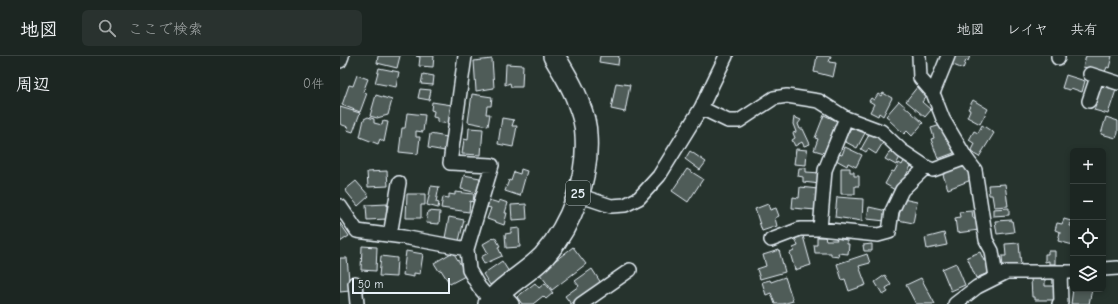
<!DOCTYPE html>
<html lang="ja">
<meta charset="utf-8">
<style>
:root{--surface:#1c2622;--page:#29322f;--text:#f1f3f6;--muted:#a0a5a5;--line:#3a4340}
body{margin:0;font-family:"Comic Neue","Klee One",sans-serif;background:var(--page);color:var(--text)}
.controls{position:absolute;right:12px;bottom:12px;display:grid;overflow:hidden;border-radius:6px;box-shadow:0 2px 6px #0003}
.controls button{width:36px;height:36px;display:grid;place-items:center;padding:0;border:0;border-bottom:1px solid var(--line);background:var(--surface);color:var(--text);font:20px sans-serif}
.scale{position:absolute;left:12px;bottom:10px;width:98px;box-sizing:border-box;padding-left:4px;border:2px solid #e8f1f8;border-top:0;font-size:11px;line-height:14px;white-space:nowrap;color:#e8f1f8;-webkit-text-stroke:3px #26332d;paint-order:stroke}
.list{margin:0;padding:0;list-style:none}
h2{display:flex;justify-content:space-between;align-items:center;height:52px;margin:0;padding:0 16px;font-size:17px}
h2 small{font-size:13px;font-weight:400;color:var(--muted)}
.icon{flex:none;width:22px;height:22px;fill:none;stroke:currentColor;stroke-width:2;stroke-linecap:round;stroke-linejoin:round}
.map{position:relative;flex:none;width:778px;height:248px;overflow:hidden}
header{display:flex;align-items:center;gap:24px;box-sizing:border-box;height:56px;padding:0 20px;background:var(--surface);border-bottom:1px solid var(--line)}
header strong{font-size:19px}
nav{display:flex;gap:22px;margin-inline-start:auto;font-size:14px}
.search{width:280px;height:36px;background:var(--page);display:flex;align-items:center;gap:10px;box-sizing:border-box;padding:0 14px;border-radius:6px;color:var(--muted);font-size:15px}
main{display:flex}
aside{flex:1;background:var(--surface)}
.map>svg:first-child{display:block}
</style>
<header>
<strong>地図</strong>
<div class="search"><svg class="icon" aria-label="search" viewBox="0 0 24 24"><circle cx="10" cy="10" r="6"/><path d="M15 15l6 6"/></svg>ここで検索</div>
<nav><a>地図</a><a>レイヤ</a><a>共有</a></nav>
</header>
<main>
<aside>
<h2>周辺<small>0件</small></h2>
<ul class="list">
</ul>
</aside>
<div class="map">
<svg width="778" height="248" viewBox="0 0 778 248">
<rect width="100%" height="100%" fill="#26332d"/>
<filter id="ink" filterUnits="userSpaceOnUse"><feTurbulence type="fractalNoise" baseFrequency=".025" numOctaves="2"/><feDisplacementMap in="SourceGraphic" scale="8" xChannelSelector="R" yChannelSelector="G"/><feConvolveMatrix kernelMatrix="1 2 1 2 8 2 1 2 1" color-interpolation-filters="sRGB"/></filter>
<g filter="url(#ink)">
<!-- building -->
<path fill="#505c59" stroke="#e8f1f8" d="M38,0H60L57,12L37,7Z
M76,0H94L93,11L79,10L80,1Z
M260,0H279L278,9L259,6Z
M477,0H491L489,6L496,7L493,21L474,16Z
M615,0H630L628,5L626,4L623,13L611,8Z
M746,0H772L769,12L767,11L765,16L743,11Z
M152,3L154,32L136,35L134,5Z
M166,8L183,9L182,31H171L170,27L165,29Z
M39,12L59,16L56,31L35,27Z
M83,18L94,20L93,29L81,28Z
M17,19L28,23L23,36L27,37L20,56L2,49L9,29L13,30Z
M726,19L745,25L742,36L731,32L730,34L722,32Z
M276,27L290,29L285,56L271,53Z
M760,29L776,34L768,58L754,54L756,49L753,48Z
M578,30L588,38L582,46L591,54L585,61L566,45Z
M80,33L91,34L89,44L78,42Z
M543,37L552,42L543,60L539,57L538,60L530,56L534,48L529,45L531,42L534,44L538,38L541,40Z
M132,38L152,41L151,50H147L146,58H150L148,70L128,66Z
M36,39L52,44L48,59L37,62L30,60Z
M633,44L648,53L640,68L627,61L630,54L628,53Z
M559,45L583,67L572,80L567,75L564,78L549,64L550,63L546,60Z
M92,46L112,49L109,68L97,66V62L93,61L94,55L91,54Z
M0,51L20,57L13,76L7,74L8,71L0,68Z
M67,57L85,59L83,76L76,75V81H80L78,98L59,96L62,72H65Z
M484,59L497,65L484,97L474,94L478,83L475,82Z
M28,61L34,63V67L42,69L43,65L48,66L44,86L40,83L38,88L20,81L24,63Z
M454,61L461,64L458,68L460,73H463L470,88L464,90L462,86L455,90L452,84L455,82L453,77L456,76L453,68Z
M766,61L778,65V77L776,82L761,78Z
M162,62L174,64L172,70H177L173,91L158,88Z
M601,69L606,75L614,97L598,103L591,83L594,82L591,72Z
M642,69L654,77L639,101L631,96L635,88L629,84L634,75L638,77Z
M512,70L525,77L517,92L504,85Z
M129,72L143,73L141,99L122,98L124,83L128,84Z
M530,77L544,85L536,98L528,93L526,96L521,93Z
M90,78L107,81L105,95L88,92Z
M505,91L522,99L516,111L508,107L507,110L496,104L499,98L502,99Z
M456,93L467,94L466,109L454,108Z
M350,95L366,106L360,114L345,103Z
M550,95L560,101L556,109L545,103Z
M564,105L571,110L562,127L560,126L555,134L545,128L552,115L554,116L559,107L562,109Z
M625,108L631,124L608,133L602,116Z
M459,112H466V116L481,117L480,128L463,126V121L458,120Z
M501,112H510V116H514V120H519V130H515V138H501Z
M181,113L187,115L180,140L165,135L169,124L171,125L174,116L180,118Z
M347,113L363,123L348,146L332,135Z
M47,115L48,130L28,131L27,116Z
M124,119L140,122L137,137L121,133Z
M16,125L29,140L18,150L5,134Z
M665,128L668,150L654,151L652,139H649L648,129Z
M91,130L99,131L96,146L99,147L98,152L87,149Z
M460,131L478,133L476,154L452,152L453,141L459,142Z
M115,136L134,138L133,146L130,145L129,156L101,152L103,141L109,142V138L115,139Z
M67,138H85V149H81V162H66Z
M497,141L523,143L522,165L495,161Z
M563,143L577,146L573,167L558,164Z
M149,144L159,147V144L168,147L165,157H167L164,169L147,163L151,152L147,151Z
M47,148V163L27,164L26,149Z
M186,148L187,163L172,164L171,149Z
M428,148L430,154L436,152L439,160L435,162L437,170L422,175L415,153Z
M529,151L547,155L545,165L527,163Z
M669,152V159L653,160V153Z
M88,155L100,156L99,168L86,167Z
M632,155L633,162H637L639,174L617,177L615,162L620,161L619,156Z
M109,161L124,164L119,185L105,182Z
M724,163L731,165L730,170H733V189L718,185L720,176L715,174L717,167L722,168Z
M672,164L674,176L657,178L655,165Z
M0,167L9,180L0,186Z
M179,172L180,191L166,192L165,178L171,177V173Z
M604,177L607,189L587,193L585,182Z
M463,180L471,209L455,214L450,197L454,195L453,192L458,190L455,182Z
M155,181L160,190L158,191L162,200L144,208L141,201L148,197L143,188Z
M477,181H485L486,184H497L496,182L507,184V188H509L508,198L498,197L499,201L491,200V197H475L474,189H477Z
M679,187L681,210L663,212L662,200H666L665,188Z
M532,188V195H524L523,189Z
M22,190L37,191L36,215L21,214Z
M233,191L246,208L212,234L199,217Z
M439,194L445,216L420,223L417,213L426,210L423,199Z
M66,195L83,198L80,218L74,217V221L63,219Z
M708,195H715V208H709V205L705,206V198H708Z
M113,196L127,219L110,228L101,214L99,215L94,207Z
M640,196L644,205L647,203L653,215L636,222L627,201Z
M527,198L530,207L519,210L526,229L509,235L505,223L502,224L497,208Z
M41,200L57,202L56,221L39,220Z
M0,202H7L10,235L0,236Z
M162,205L169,216L150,229L143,218Z
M616,207L625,229L611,235L602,213Z
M252,213L261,227L231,248L225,240L239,230L235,225Z
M545,219L551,229L546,232L548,236L543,239L535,226Z
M445,221L453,245L443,248H435L431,237L426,239L422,226L430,224L431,226Z
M581,222L595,248H576L566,229Z
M705,222V230H714L715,244H695V241H692L691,223Z
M195,227L199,232L205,227L213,237L206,243L203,240L193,248H182L177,241Z
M733,233H752L749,248H731Z"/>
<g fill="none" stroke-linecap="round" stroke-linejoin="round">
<defs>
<path id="street" d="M125,0L110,107L152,109L127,193
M579,0L580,22L593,37L603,63L626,102L635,114L646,184L652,195L656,221
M718,2V0
M0,5L2,0
M750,18L778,27
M593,37L608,0
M749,45L757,21
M361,52L388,65H399L434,42L447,40L479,45L506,62L541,75L562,95L586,111L593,114L626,102
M506,62L485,114L480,173L538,179L549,176L552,155L562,134L586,111
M238,139L271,150L285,149L299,142L319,120L361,52L386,0
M0,150L17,175L63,181L127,193L129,214L139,231L151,245
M50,179L59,127
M431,184L460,173H480
M763,213L778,212
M15,227L17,248
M161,236L172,248
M241,248L290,214
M615,248L637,231L667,216H733
M719,248L721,247L720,216"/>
<path id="primary" d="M149,248C163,229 188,217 204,200C232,168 249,121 246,79C246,68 242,56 238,46C234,32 222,14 214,0"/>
</defs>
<!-- street casing -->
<use href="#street" stroke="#e8f1f8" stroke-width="16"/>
<!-- primary casing -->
<use href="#primary" stroke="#e8f1f8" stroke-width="24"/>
<!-- street -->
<use href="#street" stroke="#26332d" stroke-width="13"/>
<!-- primary -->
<use href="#primary" stroke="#26332d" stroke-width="21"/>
</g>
</g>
<g text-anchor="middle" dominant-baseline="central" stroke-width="3" stroke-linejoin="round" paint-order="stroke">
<!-- shield labels -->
<rect fill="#26332d" stroke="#aeb8bb" stroke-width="1" x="226" y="125" width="24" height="24" rx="3"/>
<g font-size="14" font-weight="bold" fill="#e8f1f8">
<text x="238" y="137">25</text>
</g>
</g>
</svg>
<div class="controls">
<button>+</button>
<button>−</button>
<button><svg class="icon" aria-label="locate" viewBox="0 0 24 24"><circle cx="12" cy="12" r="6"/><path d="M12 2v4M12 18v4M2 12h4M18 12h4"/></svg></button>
<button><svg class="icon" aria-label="layers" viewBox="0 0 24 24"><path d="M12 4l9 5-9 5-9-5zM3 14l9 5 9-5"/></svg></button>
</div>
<div class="scale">50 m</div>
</div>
</main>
